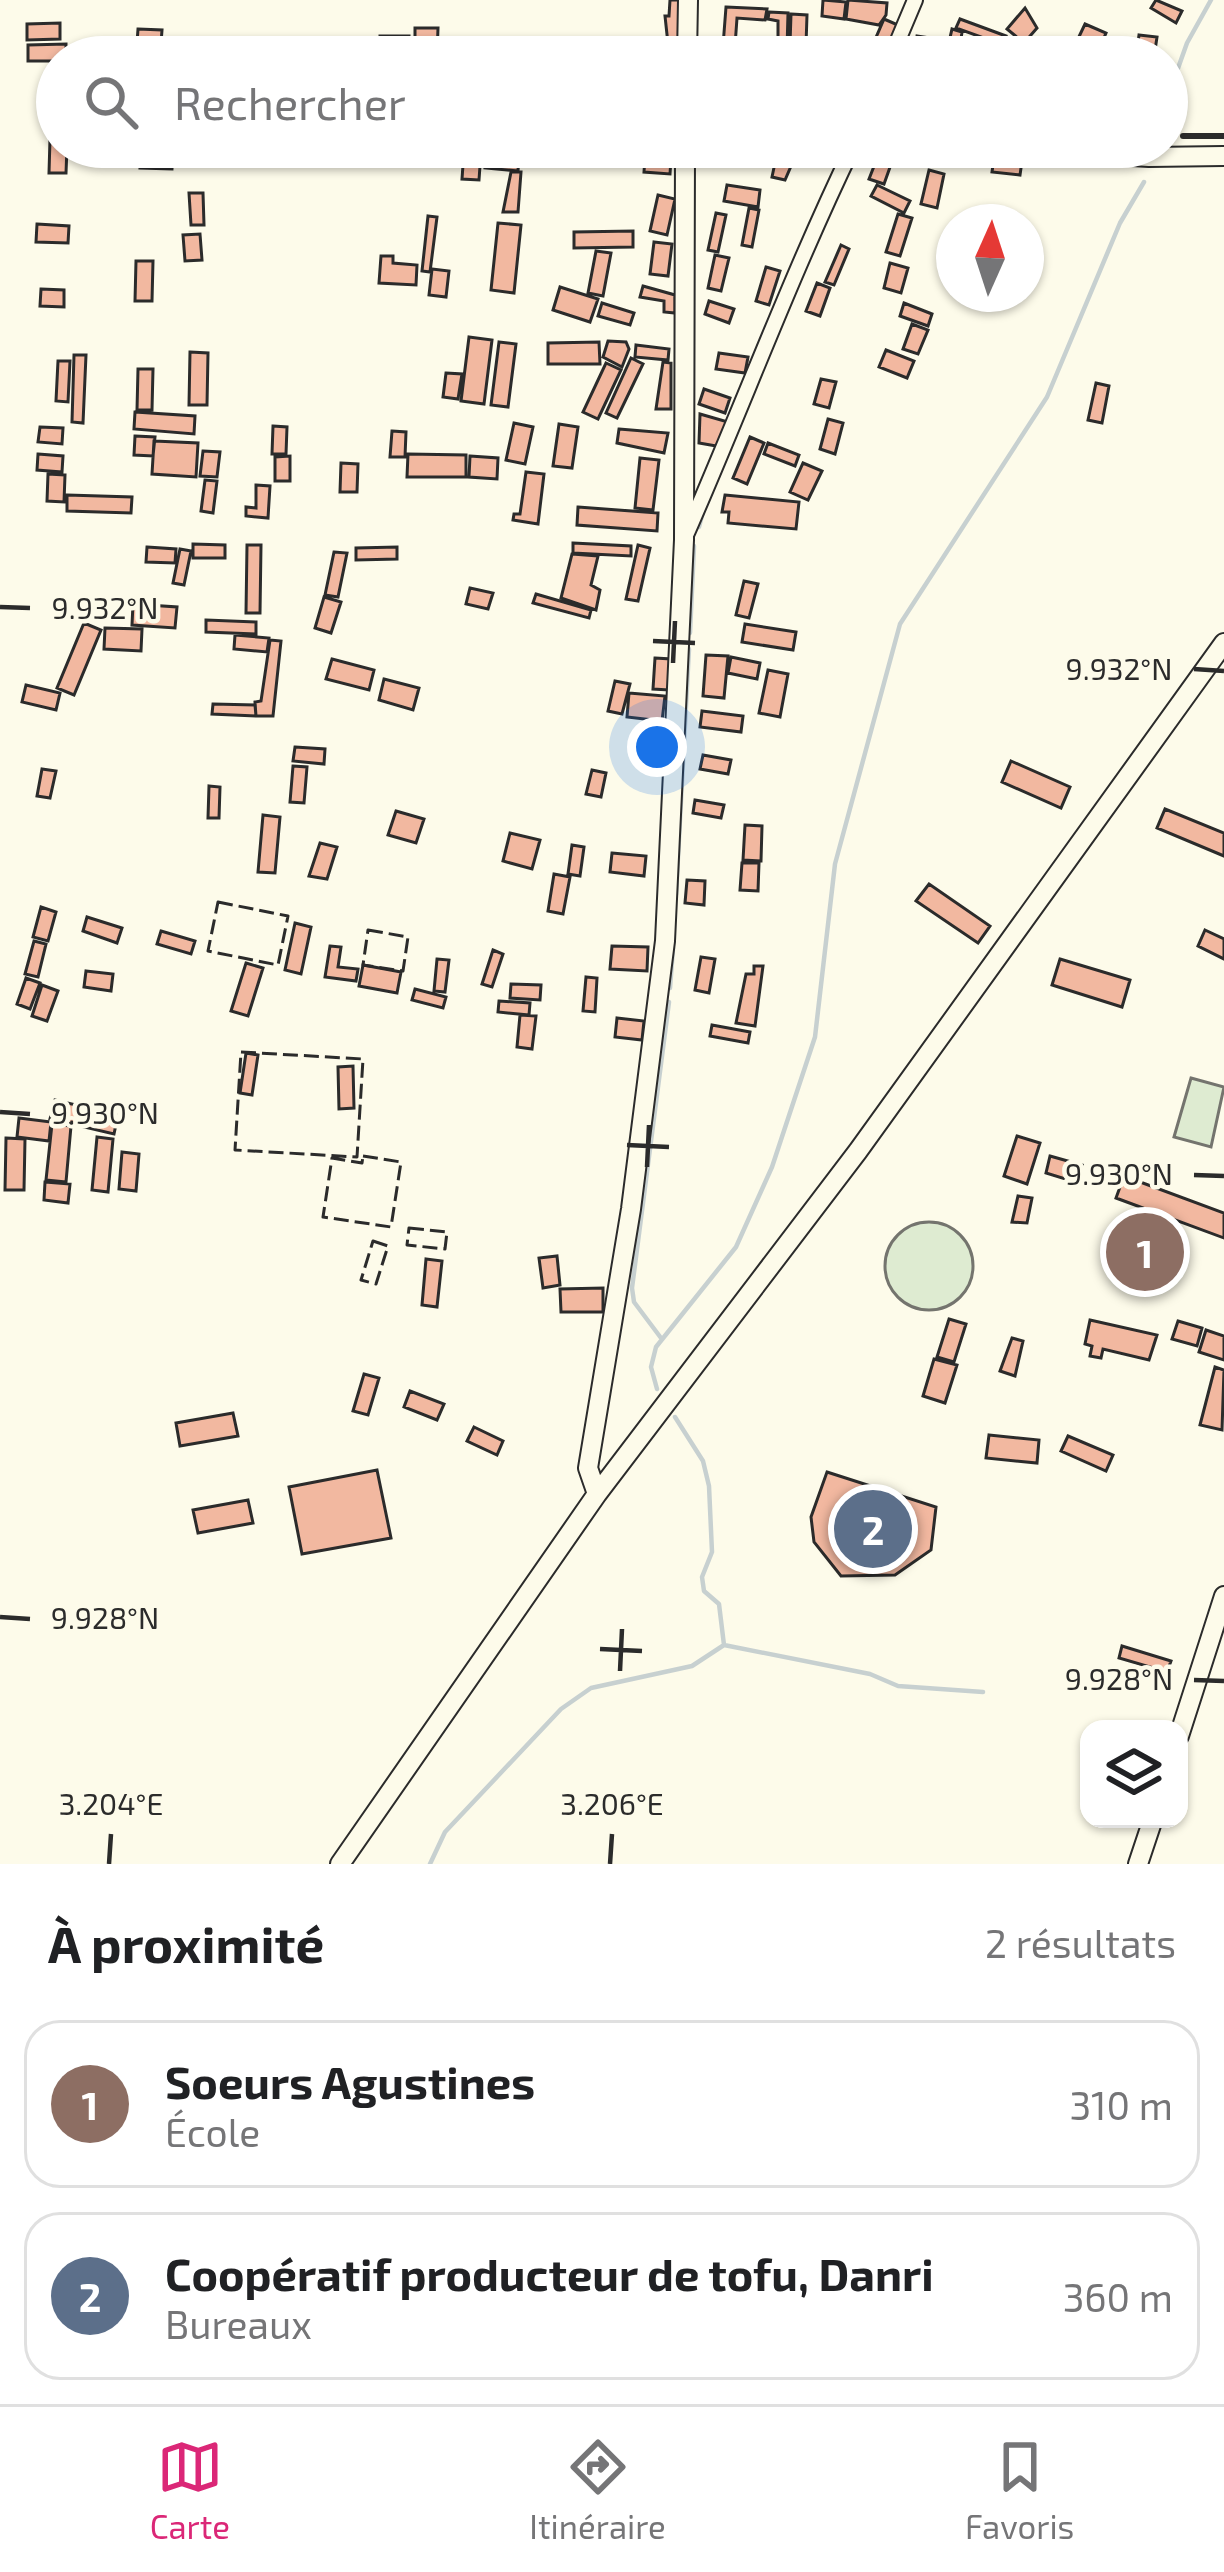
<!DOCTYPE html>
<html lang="fr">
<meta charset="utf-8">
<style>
:root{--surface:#fff;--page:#f6f6f6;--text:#202124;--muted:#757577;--line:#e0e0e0;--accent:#db2777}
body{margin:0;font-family:"Exo 2",sans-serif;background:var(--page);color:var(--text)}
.controls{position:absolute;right:36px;bottom:36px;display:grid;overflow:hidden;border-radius:24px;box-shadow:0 3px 9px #0004}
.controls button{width:108px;height:108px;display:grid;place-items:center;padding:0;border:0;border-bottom:3px solid var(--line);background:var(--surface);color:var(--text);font:60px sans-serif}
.compass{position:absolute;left:936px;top:204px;width:108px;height:108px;border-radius:50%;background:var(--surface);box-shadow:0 3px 9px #0004;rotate:3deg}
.you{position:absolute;left:657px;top:747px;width:42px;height:42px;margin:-30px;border:9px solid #fff;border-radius:50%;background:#1a73e8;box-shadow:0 0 0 18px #1a73e833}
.badge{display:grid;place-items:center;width:78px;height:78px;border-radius:50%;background:var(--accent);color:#fff;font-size:39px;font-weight:700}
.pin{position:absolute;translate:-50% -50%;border:6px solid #fff;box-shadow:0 3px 12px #0006}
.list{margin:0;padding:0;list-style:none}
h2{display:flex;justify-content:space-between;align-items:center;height:156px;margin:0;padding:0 48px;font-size:51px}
h2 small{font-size:39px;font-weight:400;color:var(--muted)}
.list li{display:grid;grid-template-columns:78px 1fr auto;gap:36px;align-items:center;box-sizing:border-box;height:168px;margin:0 24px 24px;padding:0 24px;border:3px solid var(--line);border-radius:36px}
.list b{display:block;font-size:45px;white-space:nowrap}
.list p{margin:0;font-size:39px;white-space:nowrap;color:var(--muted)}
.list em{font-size:39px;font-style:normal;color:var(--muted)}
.icon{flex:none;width:66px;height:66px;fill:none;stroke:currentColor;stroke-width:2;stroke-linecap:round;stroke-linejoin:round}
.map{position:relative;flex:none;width:1224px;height:1864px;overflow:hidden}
.search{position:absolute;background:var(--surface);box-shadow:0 3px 9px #0004;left:36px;right:36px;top:36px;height:132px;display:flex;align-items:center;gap:30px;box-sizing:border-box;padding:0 42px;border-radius:66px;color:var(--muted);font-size:45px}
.sheet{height:540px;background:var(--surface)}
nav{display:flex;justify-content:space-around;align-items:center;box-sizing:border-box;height:168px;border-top:3px solid var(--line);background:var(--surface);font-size:33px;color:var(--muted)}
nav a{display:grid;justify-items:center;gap:6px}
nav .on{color:var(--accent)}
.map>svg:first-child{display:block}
</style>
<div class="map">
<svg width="1224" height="1864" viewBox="0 0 1224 1864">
<rect width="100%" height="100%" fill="#fdfbea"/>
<!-- green -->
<path fill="#deebd1" stroke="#74746e" stroke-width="3" d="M1191,1078L1224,1087L1211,1147L1174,1137Z
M885 1266a44 44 0 1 1 88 0a44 44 0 1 1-88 0Z"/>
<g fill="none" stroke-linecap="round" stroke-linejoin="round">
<!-- stream -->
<path stroke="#c7d0d0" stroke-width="4.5" d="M1167,99L1187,43L1211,0
M699,527L703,512
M690,633L694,546
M676,895L689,649
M670,988L673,948
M661,1338L634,1302L632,1288L669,1002
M657,1389L651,1367L656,1347L736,1247L772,1167L815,1037L835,864L900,624L1047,397L1120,223L1144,182
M675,1417L703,1461L709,1486L712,1552L702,1577L704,1591L719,1604L724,1645
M430,1864L445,1832L561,1709L591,1688L692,1666L724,1645L870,1674L898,1686L983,1692"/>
</g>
<!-- building -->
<path fill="#f2b8a0" stroke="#2b2b2b" stroke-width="3" d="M670,0H683L682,43L668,44L665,16H669Z
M823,0L846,2L844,19L822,16Z
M848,0L887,3L886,15L879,25L846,19Z
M1156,0L1182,11L1176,23L1151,8Z
M726,7L767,9L765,20L737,18L735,46H723Z
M1025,8L1037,28L1024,43L1007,29Z
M769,12L788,13L787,49H778V21L768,19Z
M791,14L807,15L806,45L790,44Z
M884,19L898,25L886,55L871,49Z
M960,19L1006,36L1003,45L956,28Z
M60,23V39L27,40V24Z
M1085,24L1106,33L1098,52L1076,43Z
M415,28H438L437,57H415Z
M138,29L162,30L160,57H136Z
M952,29L962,32L961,39L967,40L966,46L995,53L998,45L1005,47L1001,57L947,51Z
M1139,35L1157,37L1154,57H1136Z
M380,36H409V57H380Z
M917,36L943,40L940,57L914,55Z
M843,39L869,45L866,57H839Z
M66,44V57H57V61H28V45Z
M723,51H787V57H723Z
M50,139L57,140V147H67L66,173H49Z
M629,147L670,150V157L644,155L643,164L627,163Z
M763,147H772L823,149L821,158L795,157L785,180L772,177L776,158L761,156Z
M141,149L173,150L172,169L140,168Z
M464,151L481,152L479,180L462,179Z
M487,151L519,154L518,171L485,168Z
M880,151L894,156L884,184L869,179Z
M645,157L671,159L670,174L644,172Z
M994,158L1022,161L1020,175L992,172Z
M929,170L944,174L937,208L921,204Z
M511,172H521L518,212H503Z
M727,185L760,190L758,207L724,201Z
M877,185L910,201L904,213L871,196Z
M189,193H203L204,225H191Z
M658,195L675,199L667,235L650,231Z
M749,208L759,210L752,247L742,245Z
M716,213L726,215L718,252L708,250Z
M898,214L912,218L900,256L886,252Z
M428,216L437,217L430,272L422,271Z
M498,223L521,225L514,293L491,290Z
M37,224L69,226L68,243L36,242Z
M633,231V247L574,248V232Z
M200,234L202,260L185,261L183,235Z
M654,242L672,244L668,276L650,274Z
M841,245L849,249L834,285L825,282Z
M596,251L611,253L603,296L588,293Z
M715,255L729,258L721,291L708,288Z
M381,256H393V263L417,265L416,285L379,283Z
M136,261H153L152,301H135Z
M890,263L908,268L901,293L884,288Z
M766,267L780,271L769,305L756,301Z
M432,269L449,271L446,297L429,295Z
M817,283L830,288L820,316L806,311Z
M643,286L675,295V313L664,312V301L640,297Z
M560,287L598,299L590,322L553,310Z
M41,289L64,290V307L40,306Z
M709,301L734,309L729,323L705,314Z
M602,303L634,313L630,325L598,316Z
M904,303L932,314L928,326L900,316Z
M912,324L928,330L918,354L903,349Z
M469,337L492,340L484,404L461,401Z
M608,341L626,342L629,349L622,367L603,357Z
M499,342L516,344L508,407L491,405Z
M599,342L600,364H548V343Z
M636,345L669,349L668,360L635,357Z
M886,350L914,361L907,378L879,367Z
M190,352L208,353L207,405H189Z
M719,353L748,357L745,373L716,369Z
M74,355H86L83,423L72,422Z
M631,358L643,364L617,418L606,413Z
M58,361H70L68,402L56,401Z
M663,362L671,363V409H656Z
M606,363L621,370L598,419L583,412Z
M138,369H153L152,410H137Z
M446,373L462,374L458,399L443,397Z
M821,379L836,382L829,408L814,404Z
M1096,383L1109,386L1102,423L1088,420Z
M704,389L730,398L725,413L699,404Z
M135,412L195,416L194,434L134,429Z
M700,414L728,422L722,447L699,443Z
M828,419L843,423L835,454L820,449Z
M514,423L533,427L525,464L506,460Z
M559,424L578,427L572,468L553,466Z
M273,426L287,427L286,454H272Z
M40,427L63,428L62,444L38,442Z
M619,429L668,433L664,453L617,443Z
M392,431L406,432L405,457H390Z
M135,436L155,437L153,456L134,455Z
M750,437L764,443L747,484L733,478Z
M154,441L198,443L196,477L152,474Z
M768,443L799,455L795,466L764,454Z
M203,451L220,452L217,477L200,476Z
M38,454L63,456L62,472L37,470Z
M408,454L466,455V477H407Z
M290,456V481H275V457Z
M470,456L498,458L497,479L469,477Z
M640,458L659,460L653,510L635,508Z
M341,463L358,464L357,492H340Z
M803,463L822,471L808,500L790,492Z
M526,472L544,474L538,524L513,520L514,514H520Z
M48,474L65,475L64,502L47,501Z
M205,480L217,481L213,513L201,511Z
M256,485L270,486L268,518L246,516V507L256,508Z
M67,495L132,497L131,513L67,511Z
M725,495L799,502L796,529L728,523L729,512H722Z
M578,507L658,513L657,531L577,525Z
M573,543L631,546V556L573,553Z
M193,544L225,545V558H193Z
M247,545H261L260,613H246Z
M638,545L650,548L638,601L626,599Z
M147,547L176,549L175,563L146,562Z
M397,547V559L356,560V548Z
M180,549L191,551L184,585L173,583Z
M334,552L347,553L338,597L325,595Z
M572,554L598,556L591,585L600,590L596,610L561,598Z
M744,581L758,584L749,618L736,615Z
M470,588L493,593L488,609L466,604Z
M536,594L591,610L589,618L533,603Z
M324,597L341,602L331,633L315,628Z
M133,604L177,607L175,628L132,625Z
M206,620L256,622V634L206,632Z
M84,623L101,630L74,695L57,688Z
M745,624L796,632L793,650L742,642Z
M105,628L142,629L141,651L104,649Z
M235,635L269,638L267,652L234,649Z
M270,640L281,641L273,716H256L255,702L261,701Z
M706,655L728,656L724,698L703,696Z
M731,657L760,663L757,679L728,673Z
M655,658L671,659L669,690L653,689Z
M332,659L374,670L369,690L326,679Z
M768,670L788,674L780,717L759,713Z
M384,679L419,688L413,710L379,700Z
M615,681L630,684L622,714L608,711Z
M26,685L60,693L56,710L22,702Z
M629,693L665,696L662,721L627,717Z
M213,704L255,705L256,716L212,714Z
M702,711L743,716L741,732L700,727Z
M295,747L325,749L324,764L293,761Z
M703,755L731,760L728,774L700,769Z
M1011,761L1070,787L1061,808L1002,782Z
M293,766L307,767L304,803L290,802Z
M42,769L56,771L50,798L37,796Z
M592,770L606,773L601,797L586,794Z
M209,786L220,787L219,818H208Z
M695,800L724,805L721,818L693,813Z
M1165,809L1224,833V856L1157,828Z
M396,811L424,819L416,843L388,835Z
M263,815L280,817L275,873L258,872Z
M745,825L762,826L761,861L743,860Z
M510,833L540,840L532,869L503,861Z
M320,843L337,847L327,879L309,876Z
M572,845L584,847L580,876L568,874Z
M612,853L646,856L644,876L610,872Z
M742,863H759L758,891L740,890Z
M554,874L570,877L563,914L548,911Z
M687,880L705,881L704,905L685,903Z
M929,884L990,926L978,943L916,901Z
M41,907L56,912L48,941L33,937Z
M87,917L122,928L117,943L83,931Z
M295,923L311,927L301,974L285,970Z
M1205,930L1224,939V959L1198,946Z
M161,931L195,941L191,954L157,944Z
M34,941L46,944L38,977L25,974Z
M330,946L341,947L338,967L358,969L356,981L325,977Z
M612,946L648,947L647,971L610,969Z
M493,950L503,954L492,987L482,984Z
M701,957L715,959L709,993L695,990Z
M437,959L449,960L445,992L434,991Z
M1060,959L1130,980L1122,1007L1052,985Z
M246,963L263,968L248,1016L231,1011Z
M363,965L401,972L397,993L359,986Z
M754,966H763L755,1026L736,1023L746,974H754Z
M86,971L113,974L111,991L84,987Z
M586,977L597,978L595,1012L583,1011Z
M26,978L40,983L30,1009L17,1004Z
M511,984L541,985L540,1000L510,998Z
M42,985L58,991L47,1021L32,1016Z
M415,989L446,997L443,1008L412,1000Z
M499,1001L530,1003L529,1015L498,1012Z
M520,1015L536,1016L532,1049L517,1047Z
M617,1018L644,1021L642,1040L615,1037Z
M712,1025L750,1032L748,1043L710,1036Z
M246,1053L258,1055L252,1095L240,1093Z
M353,1066L354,1108L339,1109L338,1067Z
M55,1100L118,1115L114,1134L50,1119Z
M19,1118L51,1122L49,1141L17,1137Z
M52,1124L71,1126L66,1182L46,1180Z
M1017,1136L1040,1143L1027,1184L1004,1176Z
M97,1137L113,1139L108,1192L92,1190Z
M6,1138L25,1139L24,1190H5Z
M122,1152L139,1154L136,1191L119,1189Z
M1050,1156L1082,1165L1075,1182L1046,1173Z
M1124,1176L1224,1213V1238L1116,1198Z
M45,1182L70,1184L68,1203L44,1200Z
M1018,1196L1032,1198L1027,1223L1012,1222Z
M557,1256L560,1285L543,1288L539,1258Z
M426,1259L442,1261L437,1307L422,1305Z
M603,1288V1312H561L560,1289Z
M949,1319L966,1324L954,1362L937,1357Z
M1090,1320L1157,1335L1149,1360L1103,1349L1101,1358L1090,1356L1092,1346L1085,1344Z
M1178,1321L1202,1328L1197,1346L1172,1339Z
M1206,1330L1224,1336V1360L1199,1352Z
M1012,1338L1023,1341L1015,1376L1000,1371Z
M934,1359L957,1365L945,1403L923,1396Z
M1215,1367L1224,1370L1222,1430L1200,1425Z
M364,1374L379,1378L368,1415L353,1411Z
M410,1391L444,1404L437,1420L404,1407Z
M233,1413L238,1436L180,1446L176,1423Z
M474,1427L503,1441L497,1455L467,1441Z
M989,1435L1039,1440L1037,1463L986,1458Z
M1068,1436L1113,1455L1106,1471L1061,1451Z
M377,1470L391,1538L302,1554L289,1487Z
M827,1472L936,1507L931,1550L895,1575L841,1576L814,1542L811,1517Z
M248,1500L253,1523L198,1533L193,1510Z
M1122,1646L1171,1661L1167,1672L1119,1658Z"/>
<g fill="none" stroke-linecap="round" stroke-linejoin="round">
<defs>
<path id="street" d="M891,57L915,0
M687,533C743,405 792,273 853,147"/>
<path id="secondary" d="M687,57L688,0
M980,147L1149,157L1224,156
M597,1494L588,1468L631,1209L665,941L684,540L685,147
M1179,1736L1224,1596
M340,1864L597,1494L858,1151L1224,643
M1138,1864L1153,1819"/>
</defs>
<!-- street casing -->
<use href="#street" stroke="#2b2b2b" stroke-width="18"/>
<!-- secondary casing -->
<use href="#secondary" stroke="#2b2b2b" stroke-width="22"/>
<!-- street -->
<use href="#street" stroke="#fdfbea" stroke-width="14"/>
<!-- secondary -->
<use href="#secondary" stroke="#fdfbea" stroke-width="18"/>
<!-- fence -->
<path stroke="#2b2b2b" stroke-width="3" stroke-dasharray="15 6" stroke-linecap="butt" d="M218,902L288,916L278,965L208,951Z
M368,930L408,937L403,971L363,965Z
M241,1052L363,1059L357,1157L235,1150Z
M363,1156L401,1162L391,1227L323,1217L332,1158L362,1163Z
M409,1228L447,1232L445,1249L407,1245Z
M373,1241L388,1246L376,1284L361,1280Z"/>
<!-- wall -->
<path stroke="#2b2b2b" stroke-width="6" d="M1183,136H1224"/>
</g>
<!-- ticks -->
<path fill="none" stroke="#2b2b2b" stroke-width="4.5" d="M0,607L30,608M653,641L695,643M673,663L675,621M1194,669L1224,671M0,1112L30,1114M627,1145L669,1147M647,1167L649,1125M1194,1175L1224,1176M0,1617L30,1619M600,1649L642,1651M620,1671L622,1629M1194,1680L1224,1681M109,1864L111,1834M610,1864L612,1834"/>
<g font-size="30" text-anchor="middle" fill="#2b2b2b" stroke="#fdfbea" stroke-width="9" stroke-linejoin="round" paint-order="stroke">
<text x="105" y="619">9.932°N</text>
<text x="1119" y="680">9.932°N</text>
<text x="105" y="1124">9.930°N</text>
<text x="1119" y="1185">9.930°N</text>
<text x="105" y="1629">9.928°N</text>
<text x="1119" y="1690">9.928°N</text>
<text x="111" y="1815">3.204°E</text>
<text x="612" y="1815">3.206°E</text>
</g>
</svg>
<div class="controls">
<button><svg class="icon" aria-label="layers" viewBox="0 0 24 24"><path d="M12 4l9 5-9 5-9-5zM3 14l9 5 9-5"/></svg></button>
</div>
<svg class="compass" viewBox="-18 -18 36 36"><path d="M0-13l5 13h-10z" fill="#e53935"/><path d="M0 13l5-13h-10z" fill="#757577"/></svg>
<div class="you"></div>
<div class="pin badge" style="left:1145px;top:1252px;background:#8d6e63">1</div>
<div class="pin badge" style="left:873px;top:1529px;background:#5c6f8a">2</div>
<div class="search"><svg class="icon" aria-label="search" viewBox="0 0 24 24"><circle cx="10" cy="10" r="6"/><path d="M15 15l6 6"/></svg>Rechercher</div>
</div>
<section class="sheet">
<h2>À proximité<small>2 résultats</small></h2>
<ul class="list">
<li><span class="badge" style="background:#8d6e63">1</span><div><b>Soeurs Agustines</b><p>École</p></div><em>310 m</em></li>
<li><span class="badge" style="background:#5c6f8a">2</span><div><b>Coopératif producteur de tofu, Danri</b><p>Bureaux</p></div><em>360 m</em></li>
</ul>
</section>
<nav>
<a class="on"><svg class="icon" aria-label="map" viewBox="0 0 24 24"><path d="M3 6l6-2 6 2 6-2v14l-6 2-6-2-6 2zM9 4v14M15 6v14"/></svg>Carte</a>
<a><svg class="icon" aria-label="directions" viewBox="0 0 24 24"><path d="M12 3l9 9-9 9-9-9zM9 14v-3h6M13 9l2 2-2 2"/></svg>Itinéraire</a>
<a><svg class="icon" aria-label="saved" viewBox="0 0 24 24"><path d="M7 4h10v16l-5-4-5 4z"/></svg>Favoris</a>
</nav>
